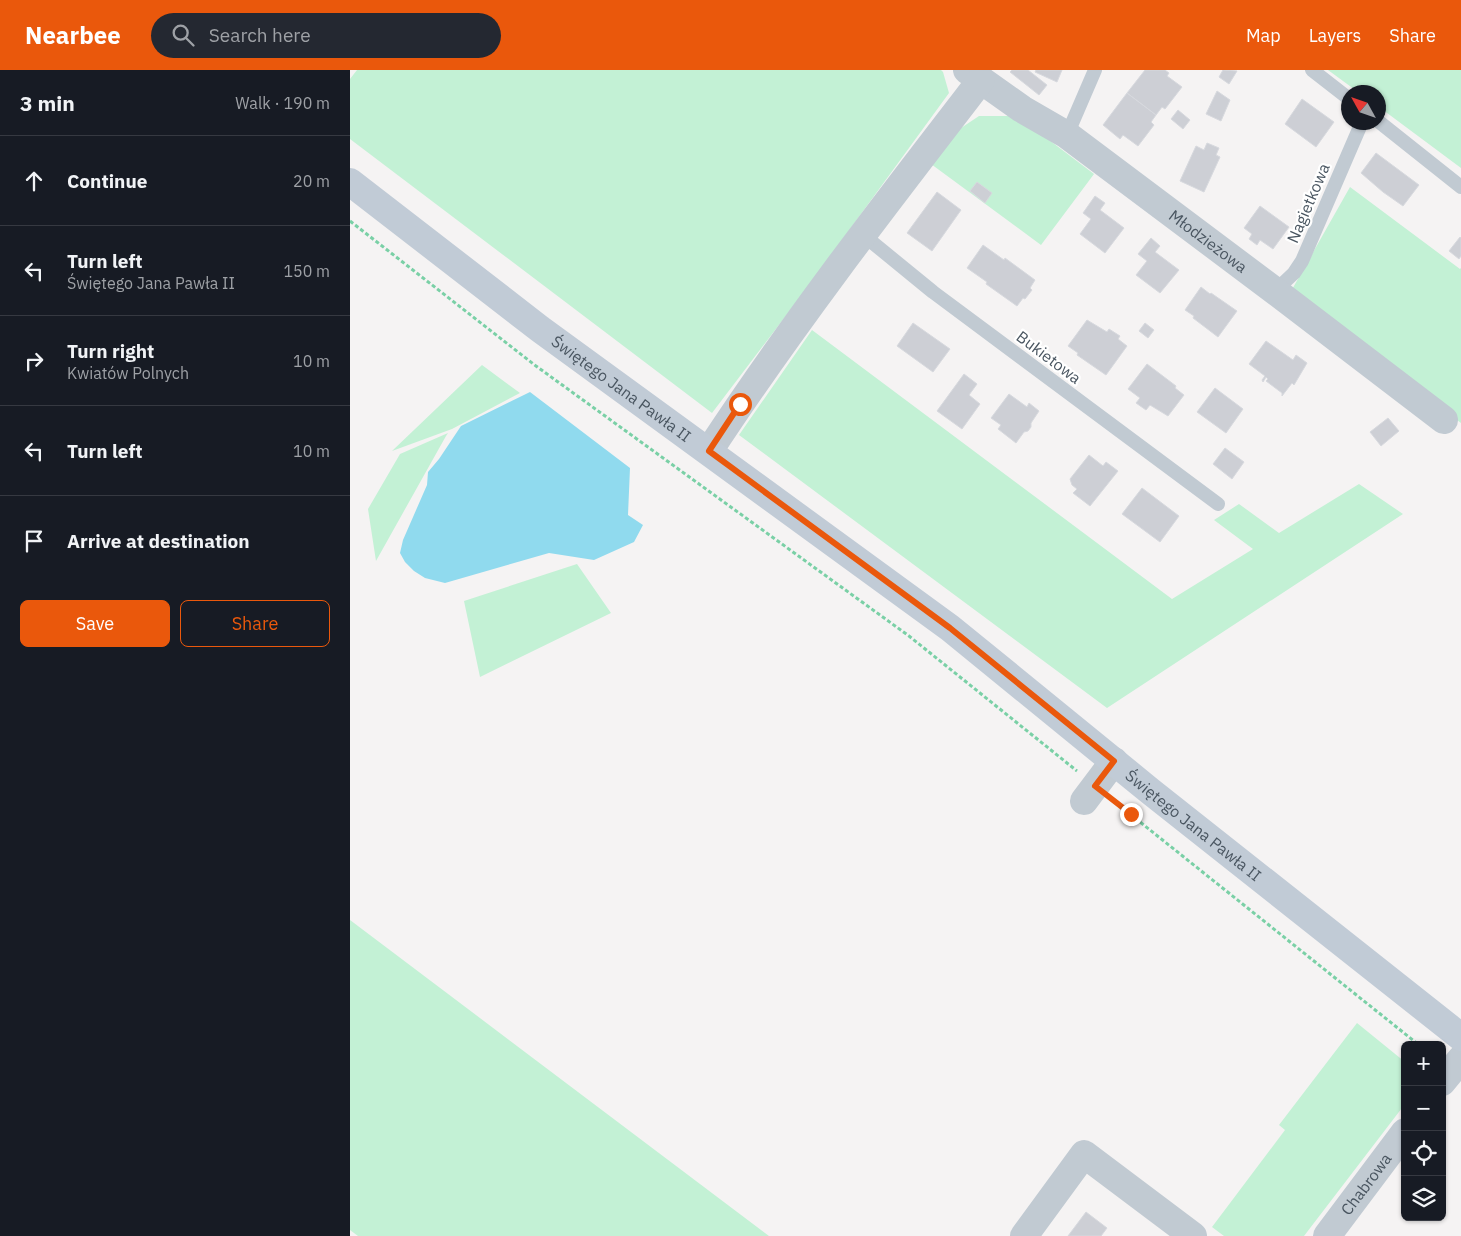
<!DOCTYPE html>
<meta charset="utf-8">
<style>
:root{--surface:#171b24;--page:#242831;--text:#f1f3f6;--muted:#9ea1a6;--line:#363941;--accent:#ea580c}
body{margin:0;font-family:"IBM Plex Sans",sans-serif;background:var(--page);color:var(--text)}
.controls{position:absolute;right:15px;bottom:15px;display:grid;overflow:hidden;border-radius:8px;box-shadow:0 1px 4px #0004}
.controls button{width:45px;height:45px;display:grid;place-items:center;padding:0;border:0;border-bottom:1px solid var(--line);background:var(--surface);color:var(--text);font:25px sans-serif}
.compass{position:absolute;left:991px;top:15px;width:45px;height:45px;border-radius:50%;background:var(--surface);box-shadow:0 1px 4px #0004;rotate:310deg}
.stop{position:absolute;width:15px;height:15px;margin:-11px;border:4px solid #ea580c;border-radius:50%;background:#fff}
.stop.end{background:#ea580c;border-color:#fff;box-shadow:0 1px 5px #0008}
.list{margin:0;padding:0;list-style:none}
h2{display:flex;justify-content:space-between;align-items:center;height:65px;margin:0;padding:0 20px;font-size:21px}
h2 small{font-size:16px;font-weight:400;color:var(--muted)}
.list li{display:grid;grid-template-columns:32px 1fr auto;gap:15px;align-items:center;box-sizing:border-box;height:90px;padding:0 20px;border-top:1px solid var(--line)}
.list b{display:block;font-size:19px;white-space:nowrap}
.list p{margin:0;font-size:16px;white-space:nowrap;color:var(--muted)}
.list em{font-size:16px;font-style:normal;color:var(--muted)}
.actions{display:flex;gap:10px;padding:15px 20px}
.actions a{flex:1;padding:11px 0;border:1px solid var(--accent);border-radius:8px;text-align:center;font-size:18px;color:var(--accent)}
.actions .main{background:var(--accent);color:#fff}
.icon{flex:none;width:28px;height:28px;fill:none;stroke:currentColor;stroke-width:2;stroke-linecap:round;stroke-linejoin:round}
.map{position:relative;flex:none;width:1111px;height:1166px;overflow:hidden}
header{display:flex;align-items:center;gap:30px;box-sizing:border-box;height:70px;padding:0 25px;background:var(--accent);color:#fff}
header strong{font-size:24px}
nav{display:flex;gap:28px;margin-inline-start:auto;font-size:18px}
.search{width:350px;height:45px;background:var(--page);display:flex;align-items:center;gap:12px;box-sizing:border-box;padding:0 18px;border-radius:28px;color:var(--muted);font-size:19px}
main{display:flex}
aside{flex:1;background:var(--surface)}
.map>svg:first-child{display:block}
</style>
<header>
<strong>Nearbee</strong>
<div class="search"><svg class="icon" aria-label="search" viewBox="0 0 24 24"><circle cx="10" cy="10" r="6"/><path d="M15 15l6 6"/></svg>Search here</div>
<nav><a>Map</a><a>Layers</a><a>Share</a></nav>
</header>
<main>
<aside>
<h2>3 min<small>Walk · 190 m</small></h2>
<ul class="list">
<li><svg class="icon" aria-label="ahead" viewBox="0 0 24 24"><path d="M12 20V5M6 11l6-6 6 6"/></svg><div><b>Continue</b></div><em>20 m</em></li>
<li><svg class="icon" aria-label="left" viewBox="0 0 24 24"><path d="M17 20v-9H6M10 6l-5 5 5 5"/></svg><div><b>Turn left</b><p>Świętego Jana Pawła II</p></div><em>150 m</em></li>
<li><svg class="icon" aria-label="right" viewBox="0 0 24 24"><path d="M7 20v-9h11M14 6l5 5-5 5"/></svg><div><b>Turn right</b><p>Kwiatów Polnych</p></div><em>10 m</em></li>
<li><svg class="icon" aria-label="left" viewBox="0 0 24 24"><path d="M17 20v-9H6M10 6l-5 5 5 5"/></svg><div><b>Turn left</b></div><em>10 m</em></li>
<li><svg class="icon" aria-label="arrive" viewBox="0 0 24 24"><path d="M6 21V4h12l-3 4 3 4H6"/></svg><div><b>Arrive at destination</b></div></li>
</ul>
<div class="actions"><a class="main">Save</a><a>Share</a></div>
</aside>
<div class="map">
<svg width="1111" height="1166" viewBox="0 0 1111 1166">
<rect width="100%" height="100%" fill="#f5f3f3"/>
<!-- green -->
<path fill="#c3f1d5" d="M7,0H591L593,2L599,23L460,214L362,343L0,69V9Z
M978,0H1111V98L1029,37L1028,22H1008Z
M629,46H664L674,51L744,104L691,175L581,94L602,64Z
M1000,117L1110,199L1111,198V353L940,223Z
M462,260L822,529L903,479L864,450L889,434L929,463L1009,414L1053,444L757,638L389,365Z
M132,295L170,323L102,359L42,381Z
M98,363L96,366L26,491L18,439L50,384Z
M227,494L261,543L130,607L114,531Z
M0,850L419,1166H8L0,1160Z
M1007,953L1055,992V1034L954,1166H874L862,1157L935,1060L929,1055Z"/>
<!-- water -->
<path fill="#90daee" d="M180,322L280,398L278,445L293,455L284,472L244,490L199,483L95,513L75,508L64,501L55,492L50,483L53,470L77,415L78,402L89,389L111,356Z"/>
<!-- building -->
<path fill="#cdcfd5" stroke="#d7d9de" d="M662,0H678L697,15L689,25L660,2Z
M686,0H712L707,12L685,2Z
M795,0H815L819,3L817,6L832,17L815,39L812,37L806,45L777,23Z
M873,0L887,1L879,14L869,7Z
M867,21L880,30L871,51L856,44Z
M777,23L806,45L801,52L804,55L788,76L773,65L770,69L753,55Z
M952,29L984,52L966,77L935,54Z
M828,40L840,50L833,59L821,49Z
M857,73L869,78L866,85L870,87L854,122L830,111L846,76L854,80Z
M1026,83L1069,115L1053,136L1033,122L1011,103Z
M627,112L642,123L635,133L620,121Z
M587,122L611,140L582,181L557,163Z
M745,126L755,133L750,140L774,158L755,183L730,164L741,149L733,143Z
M910,136L939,157L923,179L910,170L907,175L899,169L902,164L894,158Z
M1110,167L1111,168V186L1109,189L1099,181Z
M801,168L810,176L805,182L829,200L810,223L786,205L797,191L788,184Z
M633,175L654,190L655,188L685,210L680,218L682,220L675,229L673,228L667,236L636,214L637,212L617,198Z
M851,217L860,224L861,223L887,241L868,267L843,248L844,246L835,240Z
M737,250L757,262L759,259L770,266L768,269L777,276L756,305L727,285L728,283L718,276Z
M563,253L600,279L583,302L547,276Z
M795,253L804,260L798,268L789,261Z
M916,271L943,290L946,285L957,293L944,315L942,313L932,326V323L916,311L918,309L916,307L913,312L912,310L915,306L899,294Z
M797,294L826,316L825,318L834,325L818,346L800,335L796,340L786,333L790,328L778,319Z
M614,304L627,314L619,325L630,334L612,359L587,341Z
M865,318L893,339L876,363L847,342Z
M659,324L677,337L679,333L689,341L681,353V357L678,361L674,362L666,373L648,359L651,355L641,348Z
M1038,348L1049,361L1031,376L1020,362Z
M875,378L894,392L882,409L863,394Z
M739,385L753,396L756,392L768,401L740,436L723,423L727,419L722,415L720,409Z
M792,418L829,446L810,472L772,444Z
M736,1142L757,1158L751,1166H718Z"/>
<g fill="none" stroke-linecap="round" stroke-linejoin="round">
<!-- path -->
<path stroke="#7ad0a6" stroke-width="3" stroke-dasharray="4 2.5" stroke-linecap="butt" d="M0,151L186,296L559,566L727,701
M765,732L1069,975"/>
<!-- lane -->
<path stroke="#c1cad2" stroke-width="14" d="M962,0L998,28
M1028,51L1111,117
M717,65L745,0
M512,164L583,222L868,434
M925,221L944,203L952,191L1012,52"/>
<!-- street -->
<g stroke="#c1cad2" stroke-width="28">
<path id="s1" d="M617,0L672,39L717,65L925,221L1094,350"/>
<path d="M359,381C443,253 537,132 631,10"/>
<path d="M734,731L764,691"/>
<path d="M1092,1012L1111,989"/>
<path d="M674,1166L734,1084L843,1166"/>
<path id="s2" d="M977,1166L1055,1062"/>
</g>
<!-- secondary -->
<path stroke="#c1cbd6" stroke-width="28" id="s3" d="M0,112L190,259L600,558L800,721L1111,967"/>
</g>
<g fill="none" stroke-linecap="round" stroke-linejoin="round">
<!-- route -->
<path stroke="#ea580c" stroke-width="6" d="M390,334L359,381L600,558L764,691L745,716L781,744"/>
</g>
<g text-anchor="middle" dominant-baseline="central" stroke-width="4.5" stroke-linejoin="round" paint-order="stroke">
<!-- street labels -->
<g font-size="16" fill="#4a5661" stroke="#fff">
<text transform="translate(958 133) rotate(-67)">Nagietkowa</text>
<text stroke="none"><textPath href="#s1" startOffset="296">Młodzieżowa</textPath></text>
<text transform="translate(699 287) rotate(37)">Bukietowa</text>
<text stroke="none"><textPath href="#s3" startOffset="341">Świętego Jana Pawła II</textPath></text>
<text stroke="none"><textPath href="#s3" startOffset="1061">Świętego Jana Pawła II</textPath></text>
<text stroke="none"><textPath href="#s2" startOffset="65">Chabrowa</textPath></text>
</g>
</g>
</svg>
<div class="controls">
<button>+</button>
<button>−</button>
<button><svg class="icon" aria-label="locate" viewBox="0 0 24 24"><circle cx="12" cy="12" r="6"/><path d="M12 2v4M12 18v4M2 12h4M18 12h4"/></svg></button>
<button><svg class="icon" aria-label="layers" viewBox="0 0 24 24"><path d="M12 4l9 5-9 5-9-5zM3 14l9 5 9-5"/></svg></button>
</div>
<svg class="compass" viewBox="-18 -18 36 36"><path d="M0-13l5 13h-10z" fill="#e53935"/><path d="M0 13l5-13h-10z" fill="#9ea1a6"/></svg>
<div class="stop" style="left:390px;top:334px"></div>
<div class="stop end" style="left:781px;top:744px"></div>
</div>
</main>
